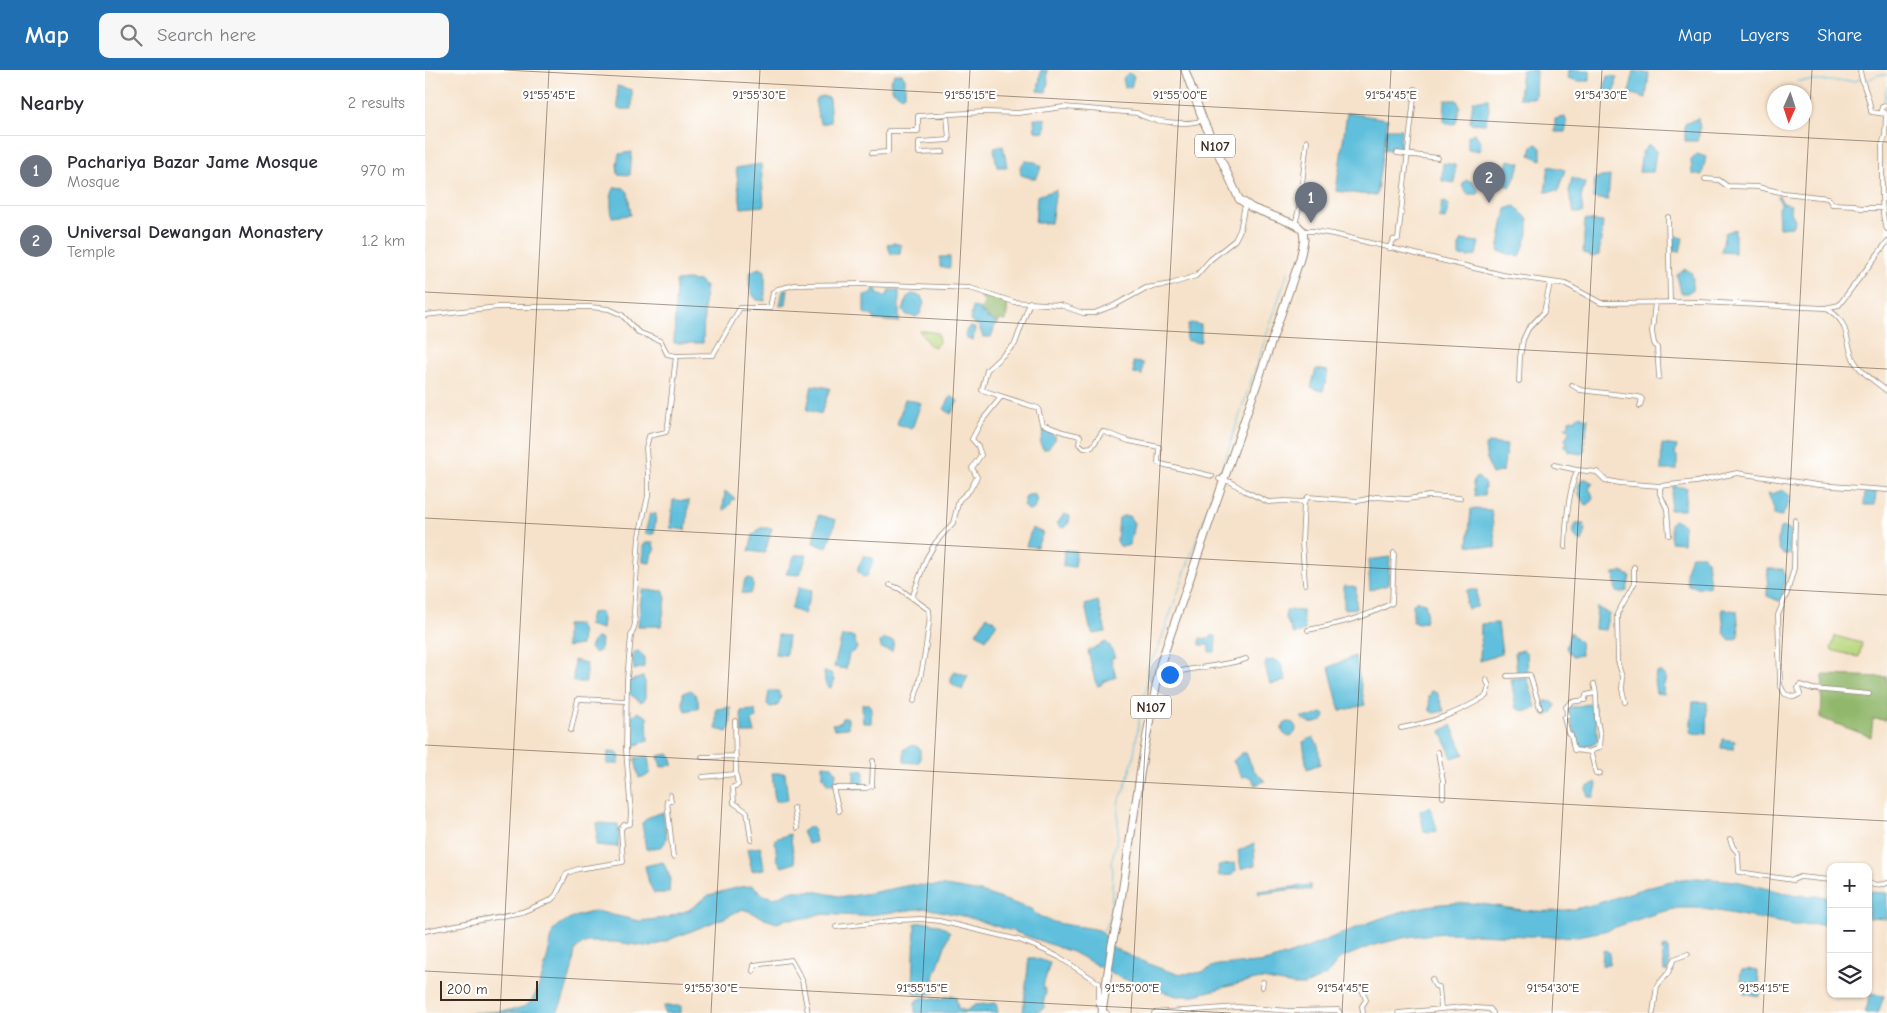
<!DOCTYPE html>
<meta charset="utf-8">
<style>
:root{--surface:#fff;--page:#f7f7f7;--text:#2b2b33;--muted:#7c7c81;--line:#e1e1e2;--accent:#1f6fb2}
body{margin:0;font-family:"Comic Neue",sans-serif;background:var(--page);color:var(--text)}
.controls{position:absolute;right:15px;bottom:15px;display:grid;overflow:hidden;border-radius:10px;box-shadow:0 1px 4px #0004}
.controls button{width:45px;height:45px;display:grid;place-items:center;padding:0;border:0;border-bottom:1px solid var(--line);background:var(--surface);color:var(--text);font:25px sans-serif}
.compass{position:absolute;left:1342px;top:15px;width:45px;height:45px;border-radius:50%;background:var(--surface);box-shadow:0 1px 4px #0004;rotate:183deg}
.scale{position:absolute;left:15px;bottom:12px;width:98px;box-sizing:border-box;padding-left:5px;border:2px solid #3b2a1e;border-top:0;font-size:14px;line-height:18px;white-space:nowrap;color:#3b2a1e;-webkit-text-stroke:4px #fff;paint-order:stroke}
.you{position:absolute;left:744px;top:604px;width:18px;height:18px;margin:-12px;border:4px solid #fff;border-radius:50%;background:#1a73e8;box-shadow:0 0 0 8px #1a73e833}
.badge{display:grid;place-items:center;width:32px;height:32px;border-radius:50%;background:var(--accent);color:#fff;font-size:16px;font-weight:700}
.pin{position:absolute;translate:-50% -41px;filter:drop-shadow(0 1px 2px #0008)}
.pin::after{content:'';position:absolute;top:26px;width:18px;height:15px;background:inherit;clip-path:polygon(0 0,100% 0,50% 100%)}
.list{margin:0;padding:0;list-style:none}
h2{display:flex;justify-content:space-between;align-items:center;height:65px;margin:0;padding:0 20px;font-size:21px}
h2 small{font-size:16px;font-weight:400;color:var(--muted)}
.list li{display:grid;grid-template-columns:32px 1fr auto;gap:15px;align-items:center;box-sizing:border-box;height:70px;padding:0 20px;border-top:1px solid var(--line)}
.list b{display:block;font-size:19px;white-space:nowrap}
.list p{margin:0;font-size:16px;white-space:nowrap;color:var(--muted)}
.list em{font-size:16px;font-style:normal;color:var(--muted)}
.icon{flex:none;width:28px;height:28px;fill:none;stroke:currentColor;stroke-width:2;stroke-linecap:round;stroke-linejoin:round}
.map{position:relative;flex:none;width:1462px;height:943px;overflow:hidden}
header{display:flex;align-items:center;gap:30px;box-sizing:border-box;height:70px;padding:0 25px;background:var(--accent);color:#fff}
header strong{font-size:24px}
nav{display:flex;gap:28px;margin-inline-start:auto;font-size:18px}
.search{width:350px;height:45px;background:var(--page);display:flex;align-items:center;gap:12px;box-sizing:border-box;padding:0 18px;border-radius:10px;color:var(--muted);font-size:19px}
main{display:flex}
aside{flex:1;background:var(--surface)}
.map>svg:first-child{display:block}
</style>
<header>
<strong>Map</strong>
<div class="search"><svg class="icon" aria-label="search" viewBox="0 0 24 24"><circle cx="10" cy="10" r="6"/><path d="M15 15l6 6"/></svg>Search here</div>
<nav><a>Map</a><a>Layers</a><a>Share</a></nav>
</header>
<main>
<aside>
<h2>Nearby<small>2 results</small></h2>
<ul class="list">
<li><span class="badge" style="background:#6b7280">1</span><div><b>Pachariya Bazar Jame Mosque</b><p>Mosque</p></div><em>970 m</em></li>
<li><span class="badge" style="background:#6b7280">2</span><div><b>Universal Dewangan Monastery</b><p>Temple</p></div><em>1.2 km</em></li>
</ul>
</aside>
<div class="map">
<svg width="1462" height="943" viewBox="0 0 1462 943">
<rect width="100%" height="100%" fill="#fff"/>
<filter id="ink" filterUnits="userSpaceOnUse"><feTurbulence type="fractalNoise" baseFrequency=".02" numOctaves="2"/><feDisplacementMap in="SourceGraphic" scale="10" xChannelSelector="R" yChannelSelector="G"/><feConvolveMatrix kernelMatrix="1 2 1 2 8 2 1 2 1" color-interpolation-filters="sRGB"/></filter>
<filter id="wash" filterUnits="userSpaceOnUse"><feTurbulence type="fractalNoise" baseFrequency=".0096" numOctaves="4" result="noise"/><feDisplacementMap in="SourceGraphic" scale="20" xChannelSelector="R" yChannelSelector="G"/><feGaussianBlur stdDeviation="1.12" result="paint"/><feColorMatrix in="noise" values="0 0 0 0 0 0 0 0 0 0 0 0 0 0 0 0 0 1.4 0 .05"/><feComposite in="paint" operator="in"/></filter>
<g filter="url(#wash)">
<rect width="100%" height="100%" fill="#f6e2ca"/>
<!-- green -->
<path fill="#b7d67c" stroke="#79804d" d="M494,260L513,263L514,272L510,277L504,275Z
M1410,566L1437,573L1434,587L1406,580Z"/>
<!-- forest -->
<path fill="#91b76c" stroke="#667045" d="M556,222L583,232L581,251L574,250L573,254L571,253L556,243V239L560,230L555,228Z
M1398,605L1462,607V645L1460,650L1448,649L1446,667L1396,648Z"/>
<!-- water -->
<path fill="#5ebfdc" stroke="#4c747d" d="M616,0H622L623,13L621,22L613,21Z
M1097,0H1111L1110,28H1094Z
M1144,0H1165V11H1152L1143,8Z
M1209,1L1224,4L1221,28L1204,23Z
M703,3L709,6L706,17H700L698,8Z
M470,4H477L480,8V25L476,26L468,21L465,12Z
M1182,6L1192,7L1189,28L1178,26Z
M192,16L207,20V39H193Z
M397,26L404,28L406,52L396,54L393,47L390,30Z
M1063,29L1064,40L1060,54L1045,53L1048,31Z
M1020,30H1032L1035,37L1031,53L1025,55L1019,52Z
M922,43L963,49L951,126L911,121Z
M1140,47L1142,54L1140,62H1130V49Z
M609,48L621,49L620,62L610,61Z
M1273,48L1275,58L1273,71H1260V54Z
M962,59H976L975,80H960Z
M1049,63L1056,71L1055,81L1043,79V66Z
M1112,74L1116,78V90L1105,85L1107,76Z
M1224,75L1231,81L1228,102H1214L1217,82Z
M578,76L582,97H572L569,78Z
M207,82L205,105L193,104L192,94L194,84Z
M1272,84L1281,87L1277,105L1267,104L1266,90Z
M1083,90L1096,93L1086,117L1077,114Z
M600,91L610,92L616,96L614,103L611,108H606L596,105L595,97Z
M1063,91L1072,93L1067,110L1056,105Z
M1018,93L1030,95V113L1017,111Z
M336,94L339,136L316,138L311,98Z
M1124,96L1140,100L1133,121L1120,122Z
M1185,106L1183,130L1168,128L1170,108Z
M1147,108L1160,113L1156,128L1158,143H1149L1144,121Z
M1041,110L1048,112L1054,122L1053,124H1042L1037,116Z
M190,117L199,118L203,122L206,145L187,147C186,137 184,126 190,117Z
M631,120L626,153H610L612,126Z
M1353,124L1358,133L1366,135L1365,140L1370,150L1367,157L1354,158L1353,138L1356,133L1353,128Z
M1021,132L1024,136L1020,149L1014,148L1017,133Z
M1090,136L1103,149V164L1095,187L1073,181L1081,139Z
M1160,150L1178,152L1174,185L1167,187L1158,183Z
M1310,159V183L1296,182L1300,163Z
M1249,165L1258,168L1255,182L1248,181Z
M1037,170L1054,172L1051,185L1044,187L1034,186V176Z
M469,173L476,175L475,184H466L462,174Z
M515,187H525V198L515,197Z
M335,198L340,201V231L332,230C323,221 323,213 326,201Z
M1260,199L1266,202L1268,209L1267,220L1262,223H1256L1252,205Z
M263,210L274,211L280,216L278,273H249L251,211Z
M450,217L454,225L462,226L464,220H474V252L449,250L448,246L439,243V225L447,223Z
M363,219L361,235L355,236L358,220Z
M487,224L496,226L499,233L495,244L491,247L482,245L478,241L482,227Z
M548,237L556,239V243L561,244L562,248L568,250L571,253L566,267H558L554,256L545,251Z
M766,253L776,255V271L774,273L761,270L763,254Z
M544,257L550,258L548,270L542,269L540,267L541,261Z
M708,292L718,293L717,305L709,304Z
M891,299L903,301L898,321L886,318Z
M387,315L405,318L396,344L382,340Z
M526,326L533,331L526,344L519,339Z
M480,329L496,333L487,359L472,354Z
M1155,345L1161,349L1163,348L1161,363L1158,370L1161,371L1159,373L1160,379L1157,384L1144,382V379L1140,378V374L1143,376L1140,369L1145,360L1140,357L1144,355V350L1147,349L1149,350Z
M622,359L631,368L623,379H618L615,373L619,360Z
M1064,373L1082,375L1078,401L1067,404C1062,394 1061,386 1060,376Z
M1237,374L1252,376L1250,384L1252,386V400H1236Z
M1053,407L1060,414L1059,425L1050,426L1048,414L1049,409Z
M1157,409H1161L1168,413L1164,419C1169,425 1170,432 1161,435C1154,428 1150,417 1157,409Z
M1248,416L1262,418L1259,440H1245Z
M1358,420L1365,426L1364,432L1357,446L1349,445V439L1343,423L1347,424Z
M300,421L310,429L307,430L305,435L300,440L298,439Z
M1440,421H1451L1450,435H1439Z
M607,424L610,425L612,431L609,439L605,441L598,436L601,426Z
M248,430L264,431L261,460L245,458Z
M1046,439L1066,440L1071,478L1043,475Z
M225,443L231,444L229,464H220Z
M639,444L645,446L644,452L640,458L635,457L632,454Z
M393,445L411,450L402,478L388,473Z
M698,446H704L709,453L705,474L702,476H695L692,471L694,448Z
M1249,450L1259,455L1258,473L1246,472V453Z
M1151,454H1159C1161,460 1159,466 1157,472C1149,468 1146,462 1151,454Z
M1358,457L1367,461L1365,484C1350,487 1352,469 1355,458Z
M335,458H347L340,483L324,481L328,465Z
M607,458L618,463L612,477L601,476Z
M218,473H228L230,481L227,482L225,493L218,492Z
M639,480L651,481L650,497L638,496Z
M370,485H382L375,505L361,504Z
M439,485L449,489L442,506L438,507L433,502V497Z
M1267,485H1278L1282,490L1285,516L1275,518L1263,515C1259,505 1262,495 1267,485Z
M965,487L963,515L945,520L943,490Z
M1343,499H1358L1360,507L1357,530L1354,531L1342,526Z
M1197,502L1205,506L1202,521L1196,523L1191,522L1189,503Z
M324,508L328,511V518L325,524L317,523L320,509Z
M919,516L931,517V538L919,539Z
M374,517L387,520L379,544L366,539Z
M217,520L239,521L241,529L236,556H213Z
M1042,520H1052V537L1043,539L1041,534Z
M673,531L681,562L668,564L665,558L660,535Z
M992,531L1000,533L1002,542L1000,552L993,553L988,551V534Z
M1172,537L1184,544L1180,560L1170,559Z
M1297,539L1312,541L1314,564L1311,569L1305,570L1299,563Z
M862,540L877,541L880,560L875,563L868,564L860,546Z
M176,542L178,550L177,559L163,555L166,543Z
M562,546L572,553L561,569L551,563Z
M1073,553L1077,584L1055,591L1056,554Z
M141,555H154L157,563L156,575L141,577Z
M1145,562L1155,572L1156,585L1147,587L1141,578Z
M353,565L363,566L361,585L350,584Z
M417,566L429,567L432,579L424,584L421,599L409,597Z
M786,566H791L790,582H784V575H775V568L785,569Z
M170,568L176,569L175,581L169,583L165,578Z
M458,569L469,571L467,581L456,578L455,572Z
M681,572L685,576L690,587L686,589L691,607L677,612V614L673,616L670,611L663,581Z
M1099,580L1102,584L1103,603L1093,604L1092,603L1090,582Z
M213,581L219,586V597L209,600L207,583Z
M930,586L940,635L915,641L904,597Z
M149,590L161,593V612H148Z
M851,590L856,594L861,611L845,614L840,596L841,591Z
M530,601L543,606L537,620L526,613V608Z
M399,602L406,603L409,610L406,618L402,617L400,612Z
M1232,602H1236L1241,608L1238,618L1239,624L1231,623L1229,610Z
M218,607L220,612V630L215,632L204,623V611Z
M1102,607L1111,637C1103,642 1099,642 1091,638L1086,609Z
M266,620C272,626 274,629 273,638L261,641L258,636V623Z
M344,621H353L356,628L352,636L345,637L342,634Z
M1007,621L1012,622L1019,641L1009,643L1005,641L1004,627Z
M1120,631H1127L1131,635L1127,643L1122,646L1117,643V636Z
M1268,632H1282L1281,664L1265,663Z
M1169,633L1173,671L1161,677H1154L1142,638Z
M437,634H444L447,637L446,653H438Z
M305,637C305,645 308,656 302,662L291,659V639Z
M330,640L331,648L327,650L330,663H317L316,641Z
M213,642L222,647L223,671L208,676L206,647Z
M897,643L900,645L899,649C892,655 882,655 876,647H886Z
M417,648H423V658L409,659L407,654L415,653Z
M857 659a7 7 0 1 1 14 0a7 7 0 1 1-14 0Z
M1026,655L1039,684L1027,688L1016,661Z
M888,667L893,675L895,694L882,699L878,672Z
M1297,669L1310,671L1309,679L1296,678Z
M489,675L495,679V691L491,693L479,692V679Z
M190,681C195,685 196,688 193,694H182L183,682Z
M817,683H821L828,699L840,711L830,715L827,708L822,706L817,707L808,691Z
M243,684L247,688L248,695L236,697L233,686Z
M223,686L225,702L223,705L214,708L210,688Z
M398,695L407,696L411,702L410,713L403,715L398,707Z
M429,700L439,701L438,718L429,719Z
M347,703H360L363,730L350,731Z
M1171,712L1172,715L1169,727H1163L1161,718Z
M1003,737L1007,740L1012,761L1004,762L999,761L995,741Z
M238,742C240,763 250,779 221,779L217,753L224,747Z
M172,753L193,754L194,766L193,777L171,775Z
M385,756L389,761L391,772L383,774L377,762Z
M365,764L370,793L357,797L352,789L350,769Z
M829,773L830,795L816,799L813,781Z
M336,777L339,799L327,801L322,779Z
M238,792L245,807L244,823H229L224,813L220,796Z
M810,793L811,801L807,805L794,806L793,796Z
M1272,808L1311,811L1369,825L1406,827V854L1369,855L1298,842L1271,838H1254L1232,843L1179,861L1153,866L1133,867L1019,863L982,867L946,876L914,889L902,905L880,915H869L837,909L824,911L766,926H752L729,919L696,908L647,882L587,861L542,847L501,838L435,846L394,844L382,848L362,849L352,853C339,850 330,842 317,839L299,848L226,877L191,872H162L150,879C148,901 141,923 132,943H44C58,942 91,942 102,935C116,926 124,878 128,861L133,855L152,846L171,841L214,851L240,848L264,840L284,825L315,817L328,816L339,825L350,828L365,821H388L419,827L445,823L486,815L520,816L556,822L606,839C620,856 654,855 674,860C680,863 680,870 685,875C691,881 741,902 751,903C758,904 770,904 777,902C783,900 788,895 794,895C810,893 828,895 843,891C895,877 943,847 997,837C1016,833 1038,832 1057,834C1085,838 1112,844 1140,840C1186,835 1226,809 1272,808Z
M885,815L886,820L870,819L834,824L833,821Z
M1443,822L1462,823V849L1443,848Z
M504,852L517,856L525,862L509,907L511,922L503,924H490L488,919L490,853Z
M1243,877L1244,897L1242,901H1239L1237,878Z
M1180,880L1185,883L1184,894L1179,896L1177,895L1178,881Z
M604,888H610L625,893L618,916L621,922L618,934L620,937C615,943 606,943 598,943Z
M1324,899L1332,901L1336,919L1334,926L1319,924L1315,904L1317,900Z
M1446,924L1459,926L1453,943H1440Z
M527,925L531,927L533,938L541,941L550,935L571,933L573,943H490V932C501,924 499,929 510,929C515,930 522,927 527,925Z
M239,936H256V943H239Z"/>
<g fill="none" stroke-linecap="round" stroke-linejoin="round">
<!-- stream -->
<path stroke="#5ebfdc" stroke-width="1" d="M1372,11H1429L1439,8L1443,10L1452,5H1462
M1459,34L1462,17
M677,862L684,851L686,839L688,800L686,793L693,766V733L699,720L708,690L716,638L722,616V598L734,576L802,383L863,201"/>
</g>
</g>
<g filter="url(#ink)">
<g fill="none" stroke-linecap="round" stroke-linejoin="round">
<defs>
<path id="street" d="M1435,0C1436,14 1445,26 1446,42L1461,44L1460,66L1457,75C1458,92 1454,147 1462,159
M1461,44L1457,40V37L1462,35
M518,82L494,83V72L524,70L522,44
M447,83L463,82V61H493V46L559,42L593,43L639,37L712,43C725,52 763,56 778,50
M972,83L1013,88
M1280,109L1294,110L1302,116L1333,117L1359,123L1403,128L1407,134L1430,135L1435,138H1458
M875,131L882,71
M1243,147L1245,232
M870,155L879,117
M878,161H889L908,164L1078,205L1141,214L1176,233L1274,232L1400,238C1425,251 1419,266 1428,288C1433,301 1451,312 1462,321
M964,178L968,170L973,169L990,19
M605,232L590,274L562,300L557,320L613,338L617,354L638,362L655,366L654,374L659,378L667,377L677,362H679L704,371L734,377L733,393L736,394L787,406
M1230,232L1227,262L1229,273L1232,278L1234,307
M1400,238L1414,235L1462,172
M0,245L73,237H165L184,239L197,245L213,262L236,271L242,284L251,286L288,285L315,238H345L348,222L353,219L370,215L437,214L545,218L589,232L635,235L658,243H669L690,235L721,218L746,214L771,206L785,190L810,170L815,160L819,139L821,135
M1094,311L1095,287L1098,270L1103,259L1119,242L1125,213
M1147,315L1155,320L1214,327L1217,329L1215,336
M1129,395L1152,400L1172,402L1180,410L1194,413L1235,416L1271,412L1312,403L1393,415L1462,420
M794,409L806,412L820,421L843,432L860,431L879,432L877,472L880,514
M1235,416V424L1242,439L1244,465
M879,432L883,427L933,431L951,427L982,429L1004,426L1035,428
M1370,450L1369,498L1362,523L1353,545L1355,615L1360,624L1369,627L1375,624L1373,618L1375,615L1388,619L1444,624
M1140,477C1141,451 1143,425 1152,400
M465,515L475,519L504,540C506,551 503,557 502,568C499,590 496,610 489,631
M487,528L501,489L511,472L528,453L534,430L545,420L552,407L547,398L556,385L553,376L547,369L556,352L576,327
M883,560C912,554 940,548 967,533L969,483
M1082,606L1105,605L1115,638
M733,607C761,597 792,598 821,589
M1169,614L1171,623L1172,649L1175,665L1174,678L1166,681V684L1171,704L1175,703
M1200,632L1197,619L1198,607L1193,591L1192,544L1209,514V497
M310,651L311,704
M976,658C1009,652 1033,643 1061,626L1064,616L1061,609
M146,660L153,629L201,631
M1013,682L1018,711V727
M1166,682L1149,680L1146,665L1143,663L1139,648L1142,646L1141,637L1146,632L1160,630L1161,625L1171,623
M277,687L311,686
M277,707L311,704L313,715L308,717L309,733L322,742L326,770
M245,725L246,731H242L248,787
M369,738L372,758
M414,741L408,718H441L447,716L448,691
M1305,769L1308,777L1313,783L1314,802L1368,810L1375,807L1406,810
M1443,813L1449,815L1460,814L1462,813
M411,857L474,850L496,849L514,851L594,870L612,877L634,887L674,913V935L678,942L682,943
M0,861L97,842L126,830L131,825L142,803L153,799L198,792L196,759L199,755L205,754L206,743L201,680L202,609L206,566L210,554L209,542L214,466L223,426V405L221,378L224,366L241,362L243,355L251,286
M328,901L329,895L366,890L377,910L383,943
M1007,909L1010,916L1014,917L1016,939
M837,917L838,912
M937,919L930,918L939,917L937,919L941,930L937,936L938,943
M729,943L813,937L866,941L913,940L915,943
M973,943L1038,937L1065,939L1068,943
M1228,943L1232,916L1243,903L1249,889L1263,884"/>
<path id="highway" d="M677,943L687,874L693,849L718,686L735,595L875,189L879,170L878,161L872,155L827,138L814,129L778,50L760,0"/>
</defs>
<!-- street casing -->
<use href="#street" stroke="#988674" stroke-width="5.5"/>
<!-- highway casing -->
<use href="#highway" stroke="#988674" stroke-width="9"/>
<!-- street -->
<use href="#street" stroke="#fff" stroke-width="4"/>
<!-- highway -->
<use href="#highway" stroke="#fff" stroke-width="7"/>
</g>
</g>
<!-- ticks -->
<path fill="none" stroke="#3b2a1e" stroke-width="1" stroke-opacity="0.45" d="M79,0L1462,72M0,222L1462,299M0,448L1462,525M0,675L1462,751M0,901L806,943M75,943L124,0M286,943L335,0M496,943L545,0M706,943L756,0M917,943L966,0M1127,943L1177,0M1338,943L1387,0"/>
<g text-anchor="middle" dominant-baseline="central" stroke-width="4.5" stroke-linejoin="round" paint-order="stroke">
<!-- shield labels -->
<g fill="#fff" stroke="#766a62" stroke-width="1">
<rect x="770" y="64.5" width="40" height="23" rx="4"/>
<rect x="706" y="625.5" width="40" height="23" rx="4"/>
</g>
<g font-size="14" font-weight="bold" fill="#3b2a1e">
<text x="790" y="76">N107</text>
<text x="726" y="637">N107</text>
</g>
</g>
<g font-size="12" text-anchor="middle" fill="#3b2a1e" stroke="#fff" stroke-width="4.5" stroke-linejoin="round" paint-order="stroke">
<text x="124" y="29">91°55'45"E</text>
<text x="334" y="29">91°55'30"E</text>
<text x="545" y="29">91°55'15"E</text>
<text x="755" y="29">91°55'00"E</text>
<text x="966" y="29">91°54'45"E</text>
<text x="1176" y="29">91°54'30"E</text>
<text x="286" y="922">91°55'30"E</text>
<text x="497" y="922">91°55'15"E</text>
<text x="707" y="922">91°55'00"E</text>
<text x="918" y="922">91°54'45"E</text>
<text x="1128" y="922">91°54'30"E</text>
<text x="1339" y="922">91°54'15"E</text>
</g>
</svg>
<div class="controls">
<button>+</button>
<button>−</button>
<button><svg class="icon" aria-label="layers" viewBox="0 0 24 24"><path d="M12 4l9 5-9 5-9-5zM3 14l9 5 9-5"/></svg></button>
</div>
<svg class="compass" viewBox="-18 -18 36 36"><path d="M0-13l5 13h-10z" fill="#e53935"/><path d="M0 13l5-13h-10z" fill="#7c7c81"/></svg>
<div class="scale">200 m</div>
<div class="you"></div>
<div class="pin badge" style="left:886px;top:153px;background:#6b7280">1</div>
<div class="pin badge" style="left:1064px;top:133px;background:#6b7280">2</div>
</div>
</main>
